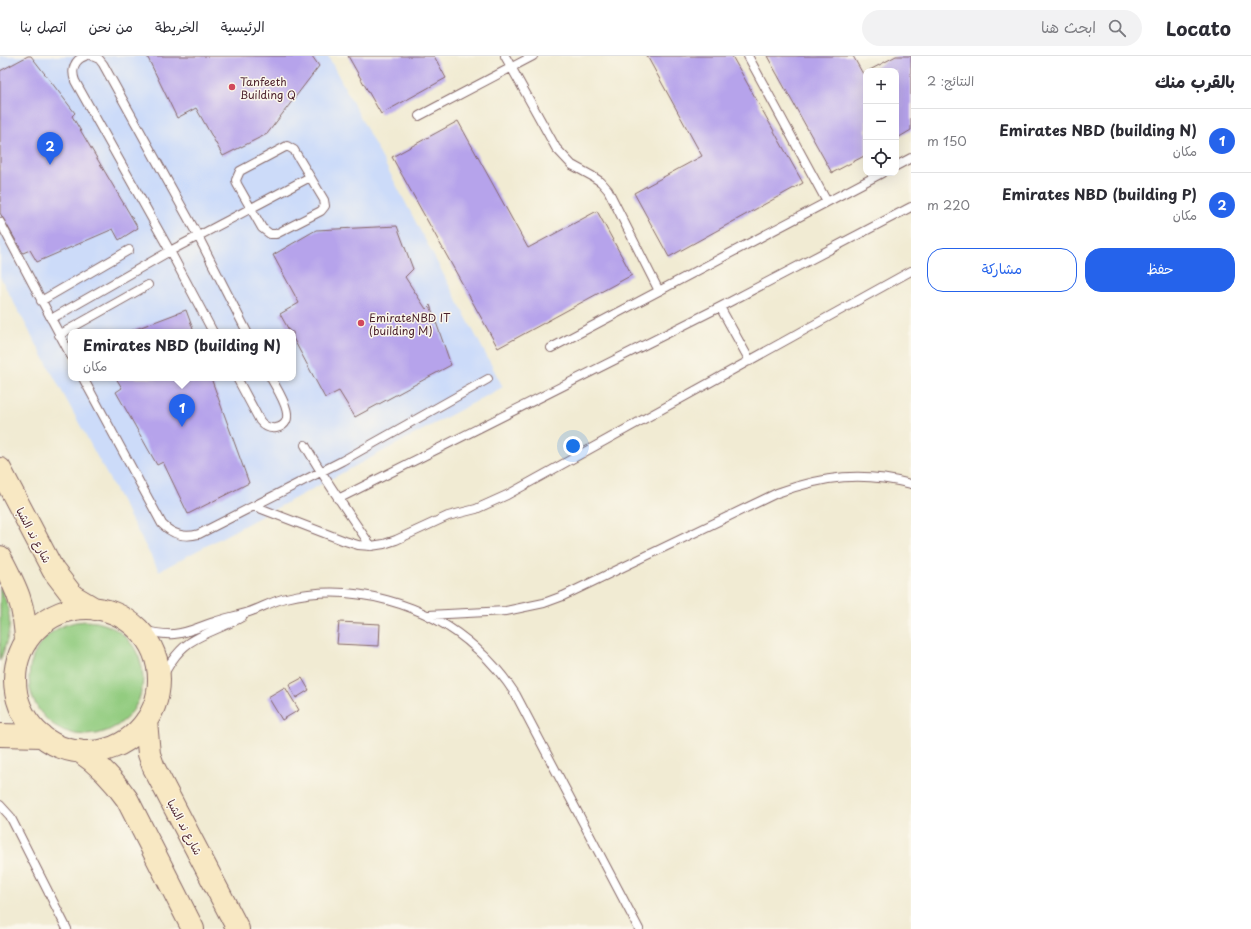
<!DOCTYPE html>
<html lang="ar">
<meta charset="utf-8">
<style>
:root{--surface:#fff;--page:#f2f2f3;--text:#2b2b33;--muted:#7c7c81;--line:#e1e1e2;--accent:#2563eb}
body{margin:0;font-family:"Playpen Sans","Playpen Sans Arabic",sans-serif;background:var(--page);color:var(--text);direction:rtl}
.controls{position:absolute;right:12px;top:12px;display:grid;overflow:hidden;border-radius:8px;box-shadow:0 4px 16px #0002}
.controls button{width:36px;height:36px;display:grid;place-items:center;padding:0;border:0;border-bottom:1px solid var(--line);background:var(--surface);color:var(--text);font:20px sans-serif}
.you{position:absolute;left:573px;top:390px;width:14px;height:14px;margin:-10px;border:3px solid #fff;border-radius:50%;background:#1a73e8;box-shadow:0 0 0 6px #1a73e833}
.badge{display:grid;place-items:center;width:26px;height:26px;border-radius:50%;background:var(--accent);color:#fff;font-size:13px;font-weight:700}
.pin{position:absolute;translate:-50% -33px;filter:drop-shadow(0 1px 2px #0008)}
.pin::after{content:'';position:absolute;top:21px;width:14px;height:12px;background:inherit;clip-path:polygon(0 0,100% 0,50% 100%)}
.popup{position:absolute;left:68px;top:273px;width:228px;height:52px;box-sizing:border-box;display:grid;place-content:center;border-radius:8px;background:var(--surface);filter:drop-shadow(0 1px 3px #0005);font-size:13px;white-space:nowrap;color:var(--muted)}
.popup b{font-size:15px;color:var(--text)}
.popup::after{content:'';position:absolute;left:50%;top:100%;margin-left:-8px;border:8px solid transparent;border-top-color:var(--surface)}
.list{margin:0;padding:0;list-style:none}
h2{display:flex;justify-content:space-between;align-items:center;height:52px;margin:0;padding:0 16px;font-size:17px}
h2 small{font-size:13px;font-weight:400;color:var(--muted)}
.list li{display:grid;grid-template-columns:26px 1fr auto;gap:12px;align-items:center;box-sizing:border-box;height:64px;padding:0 16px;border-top:1px solid var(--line)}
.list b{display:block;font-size:15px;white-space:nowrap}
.list p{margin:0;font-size:13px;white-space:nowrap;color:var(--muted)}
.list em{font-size:13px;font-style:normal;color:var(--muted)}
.actions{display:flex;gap:8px;padding:12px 16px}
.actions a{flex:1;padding:9px 0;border:1px solid var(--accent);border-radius:16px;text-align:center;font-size:14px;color:var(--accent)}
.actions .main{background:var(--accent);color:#fff}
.icon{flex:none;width:22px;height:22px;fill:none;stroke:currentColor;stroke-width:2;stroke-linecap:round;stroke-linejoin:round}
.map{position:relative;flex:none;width:911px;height:873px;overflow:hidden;direction:ltr}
header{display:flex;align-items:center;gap:24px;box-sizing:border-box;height:56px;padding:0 20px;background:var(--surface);border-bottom:1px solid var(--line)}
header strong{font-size:19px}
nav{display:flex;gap:22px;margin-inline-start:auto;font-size:14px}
.search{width:280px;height:36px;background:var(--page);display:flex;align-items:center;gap:10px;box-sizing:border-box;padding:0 14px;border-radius:22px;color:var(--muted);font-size:15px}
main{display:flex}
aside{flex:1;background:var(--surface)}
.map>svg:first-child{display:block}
</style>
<header>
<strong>Locato</strong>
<div class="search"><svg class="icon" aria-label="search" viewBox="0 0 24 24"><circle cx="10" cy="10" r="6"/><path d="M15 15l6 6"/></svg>ابحث هنا</div>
<nav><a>الرئيسية</a><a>الخريطة</a><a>من نحن</a><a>اتصل بنا</a></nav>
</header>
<main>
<aside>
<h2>بالقرب منك<small>النتائج: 2</small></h2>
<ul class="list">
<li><span class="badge">1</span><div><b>Emirates NBD (building N)</b><p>مكان</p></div><em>150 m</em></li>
<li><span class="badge">2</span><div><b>Emirates NBD (building P)</b><p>مكان</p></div><em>220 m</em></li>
</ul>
<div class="actions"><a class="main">حفظ</a><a>مشاركة</a></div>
</aside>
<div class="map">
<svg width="911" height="873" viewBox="0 0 911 873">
<rect width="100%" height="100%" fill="#fbf7ec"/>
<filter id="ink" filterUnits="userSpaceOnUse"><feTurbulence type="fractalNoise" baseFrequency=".025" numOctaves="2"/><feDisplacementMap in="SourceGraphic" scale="8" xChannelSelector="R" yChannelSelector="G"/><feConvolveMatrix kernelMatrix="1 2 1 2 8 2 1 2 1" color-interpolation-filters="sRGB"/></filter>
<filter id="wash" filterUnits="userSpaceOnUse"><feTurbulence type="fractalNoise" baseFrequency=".012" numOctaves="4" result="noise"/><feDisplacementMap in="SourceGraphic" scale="16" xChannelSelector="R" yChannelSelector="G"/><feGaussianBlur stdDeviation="0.9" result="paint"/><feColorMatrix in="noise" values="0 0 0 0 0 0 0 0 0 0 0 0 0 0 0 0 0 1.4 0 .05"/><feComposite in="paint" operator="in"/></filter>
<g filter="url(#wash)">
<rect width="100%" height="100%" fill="#f1ebd3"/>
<!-- built -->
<path fill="#ccdbf9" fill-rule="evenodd" d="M0,0H328L503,331L159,515L0,221ZM71,276H293V322H71Z"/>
<!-- green -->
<path fill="#93cc80" stroke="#6e7656" d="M0,531C14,560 11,576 0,605Z
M29 622a57 57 0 1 1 114 0a57 57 0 1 1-114 0Z"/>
<g id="blocks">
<!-- building -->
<path fill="#b6a3eb" d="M28,0H31L75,57L72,60L138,172L119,184L113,173L37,206L30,194L23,197L0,157V15Z
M147,0H312L319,10L267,78L223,100L196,52L177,62Z
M348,0H434L446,22L381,58Z
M647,0H732L803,127L669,201L634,137L702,100Z
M767,0H853L863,18L866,16V99L832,117Z
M896,0H911V74L896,83V15H868Z
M458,65L528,192L597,155L632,219L498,292L392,101Z
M397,170L413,213L405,221L426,253L430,249L451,309L355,361L339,335L325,342L293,282V276H290L280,258L299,247L273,199L316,174Z
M186,254L194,276H128Z
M116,322H211L249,427L188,458L163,406L157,409L116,336L122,332Z
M339,566L380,568L379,590L337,588Z
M302,622L309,634L296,642L289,629Z
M285,631L299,654L282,664L268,641Z"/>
</g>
</g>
<g filter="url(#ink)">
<use href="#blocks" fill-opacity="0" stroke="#846666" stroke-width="1"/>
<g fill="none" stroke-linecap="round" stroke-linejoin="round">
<defs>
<path id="lane" d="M85,0C74,4 71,14 75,25L170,195L213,276
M92,0L99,3L103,8L198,180L247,276
M505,0L556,92L572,109L592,120L601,126L608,134L659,235
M748,0L827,146
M419,60L533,0
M287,90L294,94L324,144L325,150L321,155L276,178H270L262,172L237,128L236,124L240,115Z
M896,110L911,102
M0,166L71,300
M41,245L129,194
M720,251L750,305
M51,263L170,195L310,121
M59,279L148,229
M551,292L882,117
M83,322L162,468C173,479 184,482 199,478L342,405L488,323
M237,322L260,365C264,370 269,373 276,372C301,367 277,334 271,322
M305,389C325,424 348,457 371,490
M338,443L720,251L911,151
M254,450L345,485L358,489L371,490L384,488L396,484L448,460L476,453L507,439L911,215
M428,559L506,555L544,547L563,540L777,437C824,420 862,415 911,428
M138,573C150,576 161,579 174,578C188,577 201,570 214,566C225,562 237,560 249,556C261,552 273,545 286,542C352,526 427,547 477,593C492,606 505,622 516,639L639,873
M159,627C167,612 175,597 189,587C205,576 225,571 242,561
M0,749L10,760L67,873"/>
<path id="secondary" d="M0,413L53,514L73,540L95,553
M0,501C17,533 25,549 26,586
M15 624a72 72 0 1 1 144 0a72 72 0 1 1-144 0Z
M146,665L149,698L154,712L238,873
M0,679L42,680
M79,695C99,708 113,723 127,743L193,873"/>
</defs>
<!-- lane casing -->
<use href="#lane" stroke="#846666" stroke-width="10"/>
<!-- secondary casing -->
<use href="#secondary" stroke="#846666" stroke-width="24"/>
<!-- lane -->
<use href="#lane" stroke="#fff" stroke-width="8"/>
<!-- secondary -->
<use href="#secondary" stroke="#f8e8c3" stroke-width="22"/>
</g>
</g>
<!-- markers -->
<g fill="#d1495b" stroke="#fbf7ec" stroke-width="1.5">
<circle cx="232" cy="31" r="4"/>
<circle cx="361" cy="267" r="4"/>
</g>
<g text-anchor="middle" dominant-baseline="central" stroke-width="3" stroke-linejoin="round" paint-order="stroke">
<!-- poi labels -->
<g font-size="11" fill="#4a1f2b" stroke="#fbf7ec" text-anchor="start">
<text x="240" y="25">Tanfeeth<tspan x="240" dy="13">Building Q</tspan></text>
<text x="369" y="261">EmirateNBD IT<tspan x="369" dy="13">(building M)</tspan></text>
</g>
<!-- street labels -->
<g font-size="11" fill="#4a1f2b" stroke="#fbf7ec">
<text transform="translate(34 479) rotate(62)">شارع ند الشبا</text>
<text transform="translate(185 771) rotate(62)">شارع ند الشبا</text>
</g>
</g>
</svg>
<div class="controls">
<button>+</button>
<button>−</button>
<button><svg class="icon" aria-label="locate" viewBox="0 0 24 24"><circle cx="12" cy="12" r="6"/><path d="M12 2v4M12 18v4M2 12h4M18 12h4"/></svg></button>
</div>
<div class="you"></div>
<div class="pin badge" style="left:182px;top:371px">1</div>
<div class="popup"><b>Emirates NBD (building N)</b>مكان</div>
<div class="pin badge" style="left:50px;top:109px">2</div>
</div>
</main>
